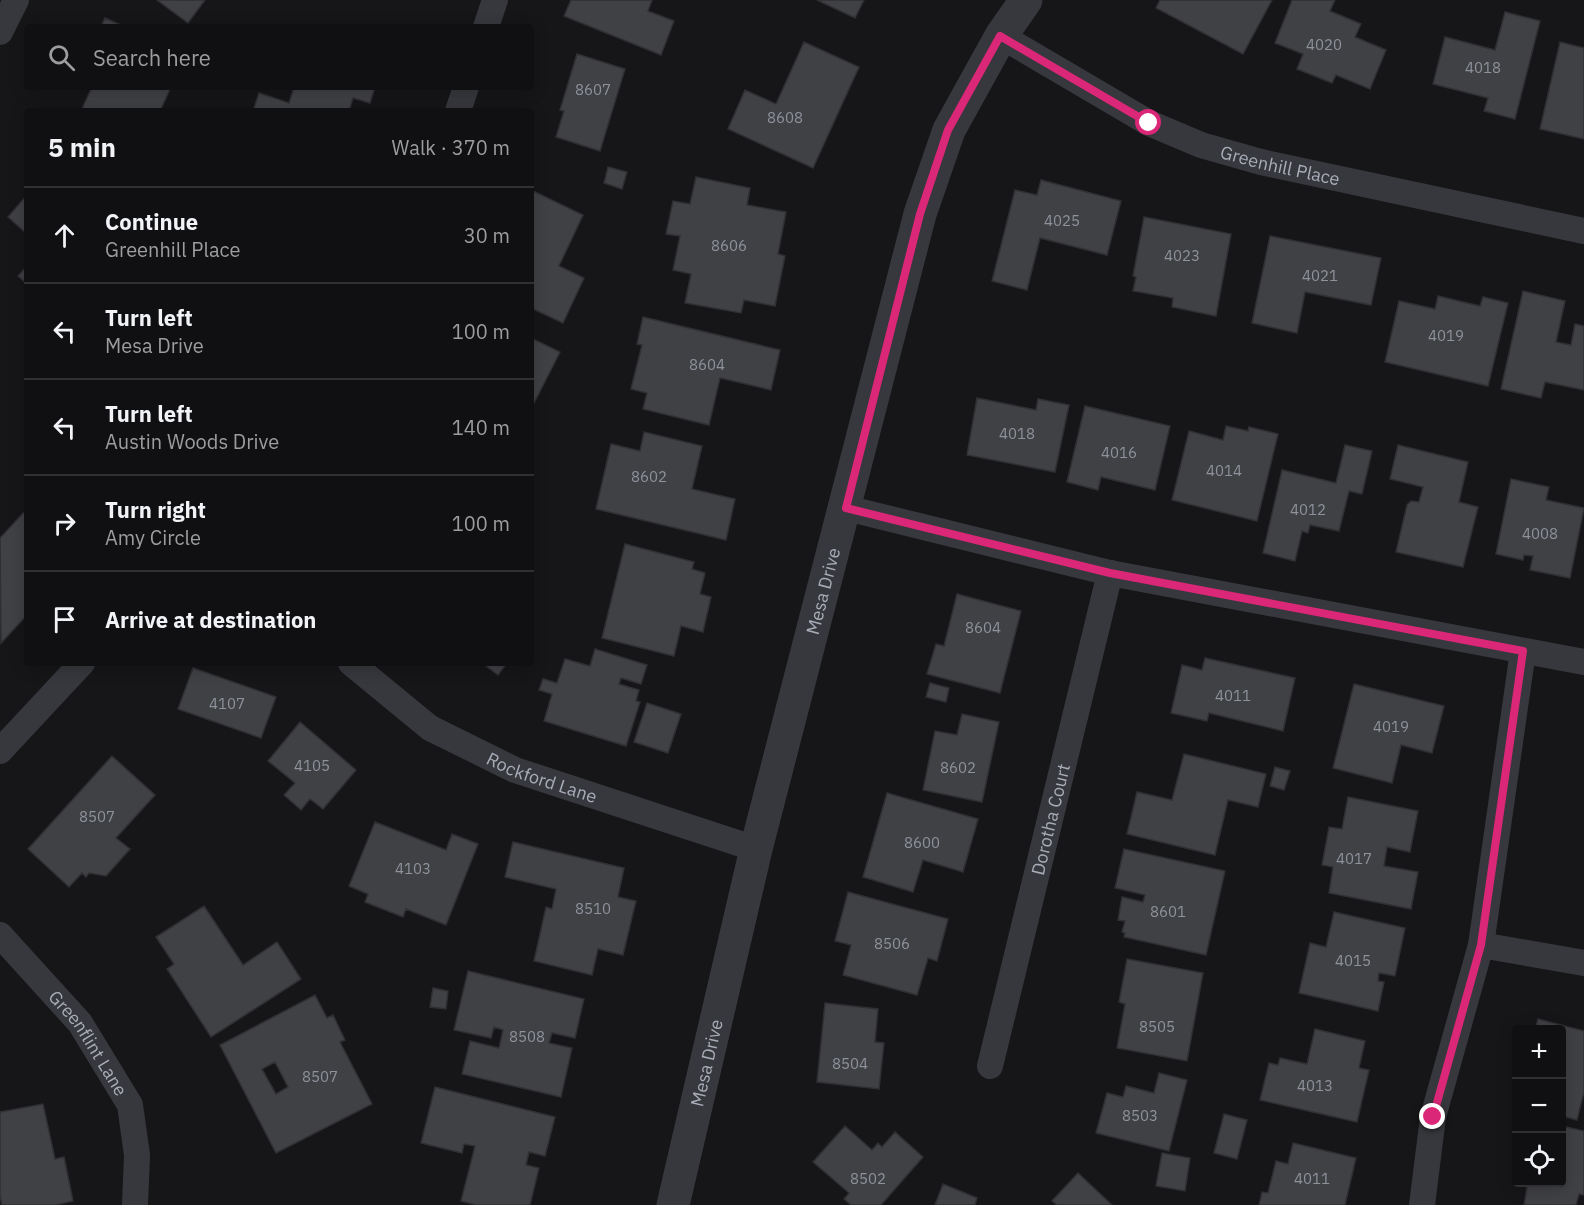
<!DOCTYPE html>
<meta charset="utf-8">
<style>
:root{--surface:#101012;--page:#19191b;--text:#f1f3f6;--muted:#9c9d9f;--line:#303032}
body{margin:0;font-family:"IBM Plex Sans",sans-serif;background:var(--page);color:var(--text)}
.controls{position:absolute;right:18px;bottom:18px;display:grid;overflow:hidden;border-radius:6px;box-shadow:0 3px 15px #0003}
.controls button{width:54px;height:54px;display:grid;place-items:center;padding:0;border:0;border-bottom:2px solid var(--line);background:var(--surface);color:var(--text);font:30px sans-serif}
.stop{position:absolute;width:18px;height:18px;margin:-14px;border:4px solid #db2777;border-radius:50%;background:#fff}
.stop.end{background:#db2777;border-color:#fff;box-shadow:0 2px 6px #0008}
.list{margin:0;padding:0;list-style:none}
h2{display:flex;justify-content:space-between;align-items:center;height:78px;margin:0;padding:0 24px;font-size:26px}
h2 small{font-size:20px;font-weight:400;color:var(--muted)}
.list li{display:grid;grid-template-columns:39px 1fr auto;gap:18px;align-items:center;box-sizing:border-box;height:96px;padding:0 24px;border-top:2px solid var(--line)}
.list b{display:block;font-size:22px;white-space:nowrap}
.list p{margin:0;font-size:20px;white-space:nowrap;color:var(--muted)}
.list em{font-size:20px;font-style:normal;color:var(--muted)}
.icon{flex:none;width:33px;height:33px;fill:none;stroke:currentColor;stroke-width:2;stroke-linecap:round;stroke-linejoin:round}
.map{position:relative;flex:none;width:1584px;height:1205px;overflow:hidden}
.search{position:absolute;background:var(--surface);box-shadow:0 3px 15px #0003;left:24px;top:24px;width:510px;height:66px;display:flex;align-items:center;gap:15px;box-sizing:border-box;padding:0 21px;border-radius:6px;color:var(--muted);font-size:22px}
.panel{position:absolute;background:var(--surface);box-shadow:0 3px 15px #0003;left:24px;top:108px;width:510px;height:558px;border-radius:6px}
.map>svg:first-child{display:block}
</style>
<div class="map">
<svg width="1584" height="1205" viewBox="0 0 1584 1205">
<rect width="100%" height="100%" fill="#161618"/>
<!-- building -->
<path fill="#404145" stroke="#303034" stroke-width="1.5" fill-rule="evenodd" d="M157,0H205L188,23Z
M571,0H652L648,11L674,21L661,55L564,16Z
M817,0H864L855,18Z
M1160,0H1272L1243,54L1156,8Z
M1292,0H1335L1330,11L1361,24L1355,37L1386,50L1370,89L1336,75L1332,83L1297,69L1303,54L1275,43Z
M1505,12L1540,21L1515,119L1484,111L1488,98L1433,84L1445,37L1495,50Z
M105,18L125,27H101Z
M804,42L859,67L813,168L728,129L745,90L776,104Z
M1560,42L1584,48V139L1540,129Z
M577,54L625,69L600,151L556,137L564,111L560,110Z
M92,87H171L160,111H81Z
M294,87H375L370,103L353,98L349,111H253L259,93L289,103Z
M608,167L627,172L622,189L604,183Z
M696,177L750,188L747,205L786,212L778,254L785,256L775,306L744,300L741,313L685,303L691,274L673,270L680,236L666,234L673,201L690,204Z
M1041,180L1121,201L1107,255L1040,238L1027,290L992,281L1015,190L1037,195Z
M531,190L583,215L559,266L584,278L563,323L531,308Z
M27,195V234L8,217Z
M1144,217L1231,234L1216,316L1172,307L1173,298L1133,291L1136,277L1133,276Z
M1270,236L1381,258L1371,305L1305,292L1297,333L1252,323Z
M27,266V284L18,276Z
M1523,291L1565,301L1556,342L1571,345L1575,324L1584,326V390L1545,382L1541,398L1501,389Z
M1438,296L1480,306L1483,297L1508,303L1488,386L1385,362L1399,301L1435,309Z
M643,317L780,350L771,390L720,378L709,425L643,409L647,393L631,389L642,345L637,344Z
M531,338L560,352L531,409Z
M977,398L1036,410L1038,399L1069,405L1055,472L967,455Z
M1085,406L1170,426L1155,490L1101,477L1098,490L1067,482Z
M1226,426L1248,431L1249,427L1278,434L1257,521L1172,500L1189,431L1223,440Z
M644,432L702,446L692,489L735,499L726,540L596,509L611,444L640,451Z
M1345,445L1372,451L1362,494L1349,491L1339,531L1310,525L1308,533L1302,531L1295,561L1263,553L1282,470L1336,483Z
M1398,445L1468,462L1459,502L1478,507L1463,567L1396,552L1407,505L1411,501L1419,502L1423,487L1390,479Z
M1511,479L1549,487L1546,500L1584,508L1570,578L1530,570L1533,556L1524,555L1523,560L1496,554Z
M27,509V615L1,643L0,538Z
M625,544L694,562L692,569L705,573L700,594L711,597L703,632L681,626L674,656L602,638Z
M957,594L1021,611L1000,693L927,674L936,644L944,646Z
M595,649L647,665L641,684L621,678L619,684L639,690L636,701L640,702L626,746L544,721L552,694L539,690L543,679L557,683L565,659L590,666Z
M1205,658L1295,678L1283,731L1209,713L1207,721L1171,713L1182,665L1202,670Z
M482,663H507L498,675Z
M193,668L276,697L261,738L178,709Z
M930,683L949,688L946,702L926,697Z
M1354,684L1444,706L1432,753L1401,745L1392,783L1333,768Z
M647,703L681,714L668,753L634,742Z
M962,714L999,722L982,802L923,790L935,731L957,735Z
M300,722L356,770L323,809L310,799L301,810L284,795L295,783L268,761Z
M1184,754L1266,774L1258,807L1228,800L1215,855L1127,834L1137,792L1172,800Z
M112,756L155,795L116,838L130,849L106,876L89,873L86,877L82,873L69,887L28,849Z
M1275,767L1290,771L1284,790L1270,786Z
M887,793L978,819L963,872L923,860L913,892L863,877Z
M1348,797L1418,811L1410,852L1387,847L1384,866L1418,872L1411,909L1329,893L1333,867L1322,865L1329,827L1342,829Z
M375,822L446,850L452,834L478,844L446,925L406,909L403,917L365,902L368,894L349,886Z
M513,842L624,868L618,897L636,901L623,955L598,949L592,975L534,961L546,907L552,909L556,889L505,877Z
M1124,849L1225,871L1206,955L1124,937L1125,933L1122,932L1125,921L1118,920L1122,897L1143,902L1145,895L1115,888Z
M848,892L948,919L937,961L928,958L917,995L843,975L851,945L835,941Z
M204,906L243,965L277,942L301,979L211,1037L167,969L174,964L156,937Z
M1334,912L1405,928L1395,976L1379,973L1378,981L1384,982L1378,1011L1299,993L1310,943L1326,947Z
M1127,959L1203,973L1187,1061L1117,1048L1125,1004L1119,1002Z
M468,971L584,999L575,1038L552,1033L549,1043L572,1048L561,1097L462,1074L470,1041L499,1048L503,1030L494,1027L491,1038L454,1030Z
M433,988L448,991L446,1009L430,1007Z
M315,995L327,1018L333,1015L345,1040L340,1042L372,1104L276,1153L220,1045ZM275,1062L288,1087L276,1094L262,1069Z
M825,1003L878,1009L875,1042L884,1043L879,1089L817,1082Z
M1538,1019L1584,1031V1092L1577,1120L1562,1116V1030H1535Z
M1315,1029L1365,1041L1359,1068L1369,1070L1357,1122L1260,1100L1269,1063L1278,1065L1280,1058L1307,1064Z
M1159,1073L1187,1080L1169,1151L1096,1133L1107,1093L1123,1097L1126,1086L1154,1093Z
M435,1087L555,1117L545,1156L529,1152L526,1165L539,1168L530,1205H476L461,1201L475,1146L464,1144L462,1153L421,1143Z
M43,1104L55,1159L64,1157L73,1201L56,1205H2L0,1196V1112Z
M1224,1114L1247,1120L1237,1159L1214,1153Z
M845,1126L872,1150L878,1143L882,1147L895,1132L923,1157L881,1205H851L844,1199L849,1193L813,1162Z
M1562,1126L1584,1131V1195L1579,1194L1576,1205H1524L1528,1182H1562Z
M1293,1143L1356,1158L1345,1205H1259L1262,1192L1268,1193L1276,1161L1288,1164Z
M1162,1153L1190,1158L1185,1191L1156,1186Z
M1516,1154V1173L1513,1172Z
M1078,1173L1112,1205H1057L1052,1201Z
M943,1184L977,1198L975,1205H935Z"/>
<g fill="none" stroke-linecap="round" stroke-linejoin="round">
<!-- minor -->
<g stroke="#37383d" stroke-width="26">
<path d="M486,27L495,0"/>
<path d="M0,32L16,0"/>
<path id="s1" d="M1001,36L1149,123L1201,145L1261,162L1584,231"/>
<path d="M458,111L466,87"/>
<path d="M846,508L1110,573L1584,662"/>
<path id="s2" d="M351,663L430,728L515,770L756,849"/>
<path d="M0,751L82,663"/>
<path id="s3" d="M0,935L80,1023L130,1105L137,1155L135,1205"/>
<path d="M1481,945L1584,963"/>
<path id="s4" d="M990,1066L1110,573"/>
<path d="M1422,1205L1433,1117L1481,945L1523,651"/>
</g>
<!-- tertiary -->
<path stroke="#37383d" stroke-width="33" id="s5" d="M673,1205L756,849L920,214L949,130L1001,36L1026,0"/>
</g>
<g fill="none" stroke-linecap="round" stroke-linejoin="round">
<!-- route -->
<path stroke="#db2777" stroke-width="8" d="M1149,123L1000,36L948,130L920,214L846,508L1110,573L1523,651L1481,945L1433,1117"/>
</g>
<g text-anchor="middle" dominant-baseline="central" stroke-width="4.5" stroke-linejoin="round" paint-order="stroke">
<!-- number labels -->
<g font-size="15" fill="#8e929b">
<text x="1324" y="44">4020</text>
<text x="1483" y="67">4018</text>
<text x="593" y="89">8607</text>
<text x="785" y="117">8608</text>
<text x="1062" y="220">4025</text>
<text x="729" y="245">8606</text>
<text x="1182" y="255">4023</text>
<text x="1320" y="275">4021</text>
<text x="1446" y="335">4019</text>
<text x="707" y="364">8604</text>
<text x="1017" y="433">4018</text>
<text x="1119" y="452">4016</text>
<text x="1224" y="470">4014</text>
<text x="649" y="476">8602</text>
<text x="1308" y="509">4012</text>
<text x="1540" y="533">4008</text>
<text x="983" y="627">8604</text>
<text x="1233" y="695">4011</text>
<text x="227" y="703">4107</text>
<text x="1391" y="726">4019</text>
<text x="312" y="765">4105</text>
<text x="958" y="767">8602</text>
<text x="97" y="816">8507</text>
<text x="922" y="842">8600</text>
<text x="1354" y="858">4017</text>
<text x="413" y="868">4103</text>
<text x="593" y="908">8510</text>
<text x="1168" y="911">8601</text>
<text x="892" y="943">8506</text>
<text x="1353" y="960">4015</text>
<text x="1157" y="1026">8505</text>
<text x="527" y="1036">8508</text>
<text x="850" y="1063">8504</text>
<text x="320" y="1076">8507</text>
<text x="1315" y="1085">4013</text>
<text x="1140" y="1115">8503</text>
<text x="868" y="1178">8502</text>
<text x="1312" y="1178">4011</text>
</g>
<!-- street labels -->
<g font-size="18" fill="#a8adb8" stroke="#111113">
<text stroke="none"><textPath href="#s1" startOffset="310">Greenhill Place</textPath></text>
<text stroke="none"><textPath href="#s5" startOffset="632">Mesa Drive</textPath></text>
<text stroke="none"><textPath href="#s2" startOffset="225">Rockford Lane</textPath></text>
<text stroke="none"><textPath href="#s4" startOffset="254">Dorotha Court</textPath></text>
<text stroke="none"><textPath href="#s3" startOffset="140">Greenflint Lane</textPath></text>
<text stroke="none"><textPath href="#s5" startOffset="146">Mesa Drive</textPath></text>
</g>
</g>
</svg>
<div class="controls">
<button>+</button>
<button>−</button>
<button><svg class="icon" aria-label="locate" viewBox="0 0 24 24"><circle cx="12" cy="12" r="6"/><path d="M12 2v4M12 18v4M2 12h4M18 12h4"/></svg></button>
</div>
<div class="stop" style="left:1149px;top:123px"></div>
<div class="stop end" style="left:1433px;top:1117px"></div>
<div class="search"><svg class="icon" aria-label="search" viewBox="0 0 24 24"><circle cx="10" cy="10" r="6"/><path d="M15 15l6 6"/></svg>Search here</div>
<section class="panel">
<h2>5 min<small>Walk · 370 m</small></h2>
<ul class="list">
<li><svg class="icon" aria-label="ahead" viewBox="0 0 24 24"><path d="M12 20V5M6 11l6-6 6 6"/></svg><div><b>Continue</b><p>Greenhill Place</p></div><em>30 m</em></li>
<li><svg class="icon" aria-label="left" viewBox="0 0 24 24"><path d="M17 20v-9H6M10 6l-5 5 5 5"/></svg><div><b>Turn left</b><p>Mesa Drive</p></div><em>100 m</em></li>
<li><svg class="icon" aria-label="left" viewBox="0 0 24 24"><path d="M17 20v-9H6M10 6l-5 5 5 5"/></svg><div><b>Turn left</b><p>Austin Woods Drive</p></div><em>140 m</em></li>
<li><svg class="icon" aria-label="right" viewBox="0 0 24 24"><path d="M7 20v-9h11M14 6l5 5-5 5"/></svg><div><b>Turn right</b><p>Amy Circle</p></div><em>100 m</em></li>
<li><svg class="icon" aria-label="arrive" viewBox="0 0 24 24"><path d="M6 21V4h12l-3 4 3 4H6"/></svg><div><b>Arrive at destination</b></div></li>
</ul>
</section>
</div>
